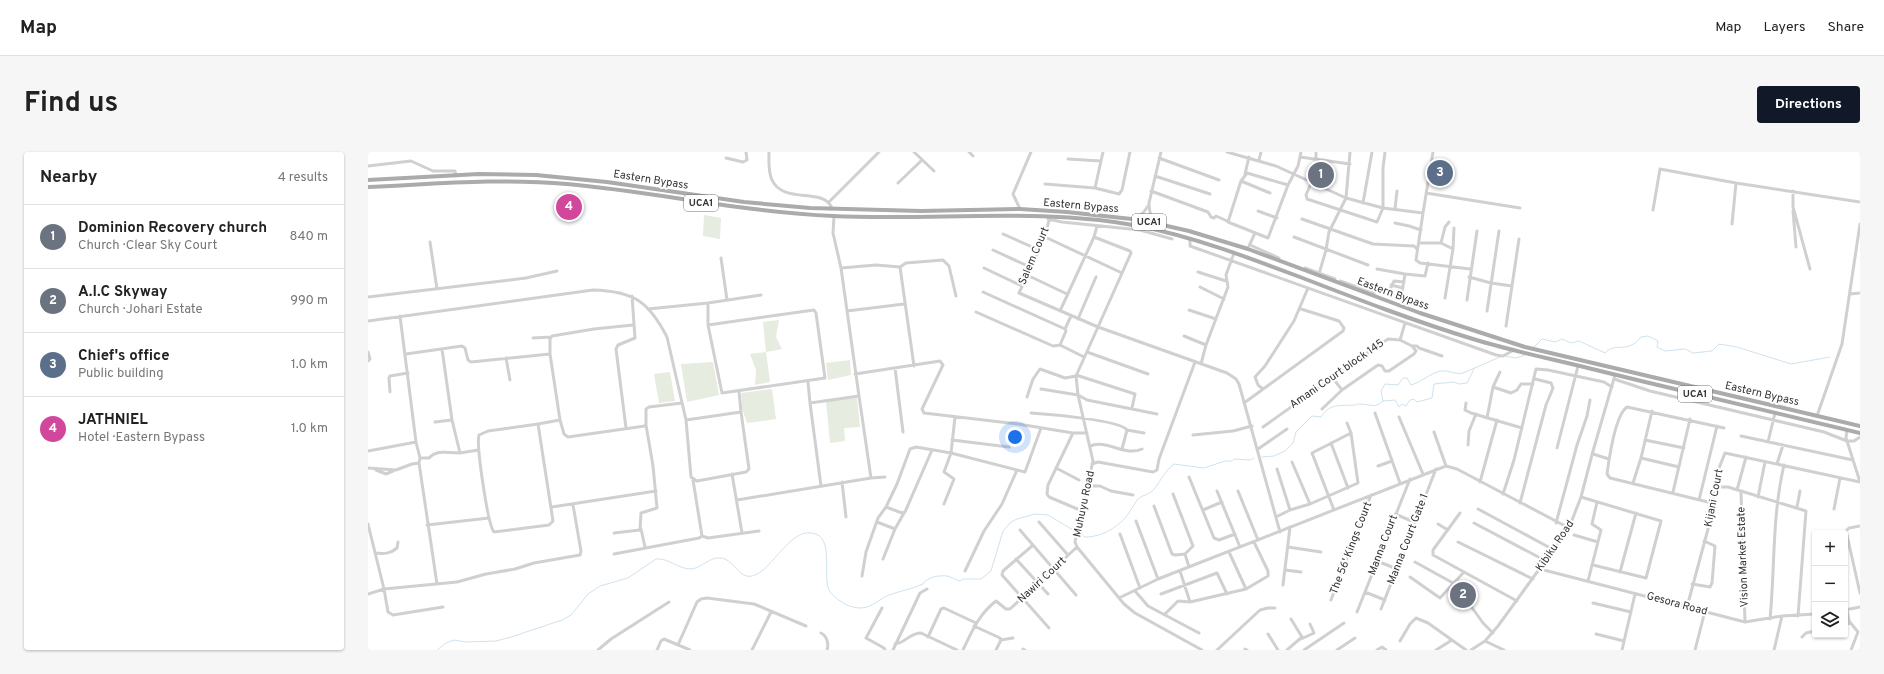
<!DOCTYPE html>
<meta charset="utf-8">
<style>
:root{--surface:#fff;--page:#f6f6f6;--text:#222;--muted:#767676;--line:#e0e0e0;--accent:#111827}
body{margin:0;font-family:Overpass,sans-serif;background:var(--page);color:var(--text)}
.controls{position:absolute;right:12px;bottom:12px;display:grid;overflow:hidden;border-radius:4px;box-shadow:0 1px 3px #0004}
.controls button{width:36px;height:36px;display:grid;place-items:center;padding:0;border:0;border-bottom:1px solid var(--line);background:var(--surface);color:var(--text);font:20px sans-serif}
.you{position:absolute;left:647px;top:285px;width:14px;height:14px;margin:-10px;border:3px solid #fff;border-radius:50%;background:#1a73e8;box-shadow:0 0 0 6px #1a73e833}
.badge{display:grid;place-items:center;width:26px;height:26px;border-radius:50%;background:var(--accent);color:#fff;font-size:13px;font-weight:700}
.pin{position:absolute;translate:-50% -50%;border:2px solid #fff;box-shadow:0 1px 4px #0006}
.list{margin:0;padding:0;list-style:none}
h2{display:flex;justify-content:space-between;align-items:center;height:52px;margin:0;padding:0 16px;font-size:17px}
h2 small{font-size:13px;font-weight:400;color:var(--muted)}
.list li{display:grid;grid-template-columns:26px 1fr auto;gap:12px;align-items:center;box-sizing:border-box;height:64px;padding:0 16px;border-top:1px solid var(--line)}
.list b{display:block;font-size:15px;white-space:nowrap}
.list p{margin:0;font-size:13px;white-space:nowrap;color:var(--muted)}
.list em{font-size:13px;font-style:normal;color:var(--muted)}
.icon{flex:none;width:22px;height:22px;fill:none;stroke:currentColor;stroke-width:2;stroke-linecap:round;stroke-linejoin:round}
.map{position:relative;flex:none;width:1492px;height:498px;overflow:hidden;border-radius:4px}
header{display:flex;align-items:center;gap:24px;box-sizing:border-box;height:56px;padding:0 20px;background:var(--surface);border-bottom:1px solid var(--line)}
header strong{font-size:19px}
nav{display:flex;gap:22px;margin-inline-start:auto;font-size:14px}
.intro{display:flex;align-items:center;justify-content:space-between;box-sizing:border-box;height:96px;padding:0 24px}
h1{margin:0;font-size:28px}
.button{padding:10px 18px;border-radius:4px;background:var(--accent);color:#fff;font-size:14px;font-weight:700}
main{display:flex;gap:24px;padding:0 24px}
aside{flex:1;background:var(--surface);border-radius:4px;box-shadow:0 1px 3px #0004}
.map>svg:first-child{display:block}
</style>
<header>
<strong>Map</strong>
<nav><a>Map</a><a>Layers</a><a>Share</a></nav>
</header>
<div class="intro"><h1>Find us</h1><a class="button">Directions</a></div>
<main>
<aside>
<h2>Nearby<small>4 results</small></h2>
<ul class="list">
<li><span class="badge" style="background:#6b7280">1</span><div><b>Dominion Recovery church</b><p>Church · Clear Sky Court</p></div><em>840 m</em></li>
<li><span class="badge" style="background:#6b7280">2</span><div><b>A.I.C Skyway</b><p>Church · Johari Estate</p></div><em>990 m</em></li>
<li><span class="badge" style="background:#5c6f8a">3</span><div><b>Chief's office</b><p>Public building</p></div><em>1.0 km</em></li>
<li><span class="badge" style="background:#d1479c">4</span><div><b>JATHNIEL</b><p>Hotel · Eastern Bypass</p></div><em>1.0 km</em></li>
</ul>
</aside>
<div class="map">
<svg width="1492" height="498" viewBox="0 0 1492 498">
<rect width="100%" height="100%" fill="#fff"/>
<!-- green -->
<path fill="#e6ecdf" d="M336,63L353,66L352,87L335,84Z
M411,168L408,185L414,197L398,200L402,230L387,233L388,218L382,202L398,200L395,170Z
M482,208L483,223L460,228L458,211Z
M345,210L351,243L319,250L313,212Z
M302,220L307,249L291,251L286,222Z
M404,237L408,267L379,271L374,256L373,241Z
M489,246L492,275L476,276L477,289L462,291L458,249Z"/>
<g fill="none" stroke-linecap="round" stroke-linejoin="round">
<!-- stream -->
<path stroke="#cfe2ee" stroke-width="1" d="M1166,195L1174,187L1187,190L1194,187L1203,191L1211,189L1237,201C1248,189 1259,203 1273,185L1280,184L1290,189L1289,195L1297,199L1317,197L1325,201L1344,199L1351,192L1369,195L1423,212L1462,205
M1137,204L1148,206L1157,203
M1015,249L1027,248L1031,255L1034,252L1038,254L1042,248L1046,247L1049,250L1064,246L1066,232L1086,230L1091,232L1099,231L1106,217
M894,305L906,304L917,299L925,291L928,280L944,264L953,265C961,251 973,254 986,253C992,253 986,252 992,252C1002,252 1007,257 1015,249L1013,239L1017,232L1030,233L1035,226H1039L1043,233C1054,230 1062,221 1073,219C1081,218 1088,223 1095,221L1132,205
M711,381L717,385C734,385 751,375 761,361C764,357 766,352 769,348C775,342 782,343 787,336C793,328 797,319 806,312L836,316L857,309H864L866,307L882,308L886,306
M69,498L78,491L86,488L97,490L128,489L143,485L194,468L203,463L220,442L232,434L260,426L288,407C301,406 310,417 323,417C335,416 343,402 357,407C368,412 373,429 387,423C405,416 422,377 444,381C468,384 453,427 462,440C466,445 473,450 479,453C484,455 488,456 494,456C505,455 511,447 521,443C532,439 544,437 555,432C559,425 571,423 579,424C584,425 587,428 592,429L595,427H613L623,419L635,379L643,370L649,367L667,362L680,363L705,378"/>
<!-- minor -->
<path stroke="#d0d0d0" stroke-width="3" d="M401,0C401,9 400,20 404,28C415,52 453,36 463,54L462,57
M546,0L566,19
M601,0L605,4
M859,0L908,14L978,46L1015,56L1055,61L1065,0
M932,5L982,12
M358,6L375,10L379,8L378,0
M791,6L851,28
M700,7L733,9
M891,8L893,0
M948,8V0
M0,14L43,9L65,19H87L88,24
M877,22L881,5
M787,24L842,42
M873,29L902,41
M944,29L938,43L939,47L1009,70L1015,56V16L1017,0
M530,31L554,8
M677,32L727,36L735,0
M920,33L879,21L873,29L860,70L900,86L920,33L930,14L933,0
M727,36L751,42L754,38L762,0
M783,39L840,60L843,65L846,66L848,64L859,69
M1425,39V55L1442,117
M1058,41L1152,56
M461,50L511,0
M995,51L1004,0
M652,57L645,42L663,0
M1027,57L1029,39
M1285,58L1292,17L1368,31L1492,50
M890,59L909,66
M1425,59L1428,95
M1055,61L1048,108L1052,111L1102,117
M680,67L694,70L772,78L804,87
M766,67L775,61L780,54
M934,67L1005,92L1046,94L1049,97
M681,68L677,85L651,141L730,175L763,101L762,99L726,85
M1027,71L1041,74L1053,78
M1364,72L1368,31
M783,77C785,68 781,60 781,51L793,0
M635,82L671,98
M677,85L754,121
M926,85L1000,113
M822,87V94L1128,203L1135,204L1146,198
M62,90L69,137
M1051,91H1073L1085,97
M1073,91L1077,75L1081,70
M882,93L911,106
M881,94L887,81
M625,98L662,115
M353,106L359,148
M532,115L538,111L575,108L581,114L588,144
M473,116L508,113L532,115L546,214
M616,116L654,134
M937,116L967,127
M1009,117L1037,122
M830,120L858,129
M951,122L958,98L961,80L978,46L982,0
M659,123L699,142
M1101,125L1123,131L1144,134
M972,129L1006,141
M1023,133L1035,136
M832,135L856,147
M615,140L697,177L698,179L692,193L716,205
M1020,142L1026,129L1036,130
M1482,142L1492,141
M0,145L158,126L189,119
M1033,146L1037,122L1057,124L1060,111
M1077,146L1085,97L1086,76
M1099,148L1109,79
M340,151V173L446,158L448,161L457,226L354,241L340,173
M280,157L340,151L393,143
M821,158L848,167
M479,159L536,152
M692,159L726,85L729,74
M1119,159L1131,79
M608,160L685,194L692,193
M32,164L48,290L52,306
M710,167L728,125
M0,169L225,138C266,139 281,150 299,185L318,268L373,260L371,240
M1138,174L1151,87
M697,177L703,164
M816,184L838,193
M165,186L183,185
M1044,194H1049L1051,196L1074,204
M74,197L84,268L92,301
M0,200L2,207L0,209
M719,200L780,222
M38,202L94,194L97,196L100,208L103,210L182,202L192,268
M182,202V187L184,184L226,177L265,173
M138,206L142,228
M833,212L838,193L860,135L858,123L866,101
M527,216L535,280
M487,222L572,209L575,213L554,257L556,261L650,272L705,281H719
M708,223L767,242L764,256
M964,225L974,238L1010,213L1014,214L1017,219H1021L1046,202L1048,199L1044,194L1032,188
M1246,227L1282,239L1456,280L1479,289
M440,230L442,251L491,244L473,116L465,81L466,64
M1125,235L1143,241L1149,238L1153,232H1165
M673,237L710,243L719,248L789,262
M895,237L890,233L887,225L897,214L926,169L940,136
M22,240L21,226L22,224L40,221
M491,244L503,326
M659,245L665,227L672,217L697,226L708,224
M442,251L453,334
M876,251L975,179L976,176L971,169L933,157
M1098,251L1097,258L1103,261L1154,276
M954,257L974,238
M663,261C678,262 753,268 759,278
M1007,261L1032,331
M1449,264L1474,192L1492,72
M1031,265L1055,322
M1119,266L1125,235L1132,220
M318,268L323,325L329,329L378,320L381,317L373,260
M67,270L84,268
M170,272L120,279L111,283C108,293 120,374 126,380L181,373L185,369L170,272L192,268L196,282L200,285L277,274L278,272V257L281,255L314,251
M895,275L1009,194L1020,187L1032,188L1037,171
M258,276L248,197L250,193L267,186L264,144
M759,278L776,281
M1066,280L1078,314
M705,281L680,333L679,342L681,345L714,359
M825,283L865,279L884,274
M1373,284L1485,308
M584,288L641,295
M1277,288L1316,296
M1479,289L1478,286L1479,278
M1400,290L1407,261
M963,291L980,336
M1100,293L1101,279L1108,262
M722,294C739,287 757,305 774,297
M1189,296L1210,214
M754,297L759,278
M890,297L919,277
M0,299L48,290
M1225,302L1241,307
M1273,306L1311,315
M924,310L942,352
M724,312L730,310L785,320L789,318L791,307L827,210
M1409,312L1415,293
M1010,314L1024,309
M0,316L28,318L44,312L51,311
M688,316L711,328
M909,317L922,358
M8,318L18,322L25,319
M364,322L374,381
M821,325L846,386L851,388L867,382
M325,328L334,384L340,386L391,379
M474,330L478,365
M1112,330L1129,268
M1265,331L1273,306L1284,259
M718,334H732L743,339L765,343
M1348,335H1360L1438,359L1430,464
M1369,338L1378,305
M849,339L872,395
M870,339L890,388
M1305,340L1322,267
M1373,340L1377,470
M805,342L825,394L817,402L821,415
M1135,342L1146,308L1168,217L1180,218L1236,230L1244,235
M1213,345L1293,369L1278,426L1225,413
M1390,345L1397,310
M369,348L503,326L517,325
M1331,348L1349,274
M1152,351L1178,253L1185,236L1183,231L1167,227
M1344,351L1242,326L1239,322C1241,307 1247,263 1259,255L1356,276
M576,352L586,327L576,320L583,301L587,265
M786,354L804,402L807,403L817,402
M184,355L288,339
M518,355L534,361L537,360L564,298
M1429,355L1432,339
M1110,357L1186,398
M1466,357L1472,326
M835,358L854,350
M966,358L944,301L983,281
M1092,361L1065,398V403L1149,449
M1027,362L1046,370
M908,365L922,358L942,352L990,331L983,281L979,271
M768,369L790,427
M509,370L527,377
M671,370L700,403
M1106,371L1178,409
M1188,371L1209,293L1219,264L1222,248
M0,372L16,437L89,430L118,422L147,417L166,411L212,403L213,399L205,353
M1070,372L1080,378
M59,373L121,366
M1492,374L1481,376L1478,379L1492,441
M273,377L277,395
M652,378L708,443
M246,381L272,378L273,361L289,356L285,314L278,273
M752,382L772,436
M1206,383L1230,390
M1090,390L1165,427
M664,394L635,419L634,423L681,476
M920,395L953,400
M7,401C16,402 22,402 29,396L30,390
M246,402L331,386L334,384
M515,407L527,377L536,361
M648,407L680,442
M1009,409L1029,417
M1047,410L1085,431
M1172,417L1377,470L1414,464L1447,462
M917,418L933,420
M597,419L616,379L634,352L649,318
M812,419L822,450
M1252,420L1268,361
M494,424L498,400L510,366L518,355L529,332L542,297L548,295L583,301L657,320L673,276
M1042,425L1072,446L1096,420
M1220,429L1233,378L1224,372L1229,350
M69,432L51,311L52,306H61C69,297 80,301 91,301C98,300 104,299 110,298
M1324,432L1342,435L1344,431L1347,394L1336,389
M915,433L922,375
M878,437L900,424V419L886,390
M767,439L780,454L831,481
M997,440L1017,448
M0,442L16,437L20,460L25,463L75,455
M793,442L849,421L859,442
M751,446L790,427L1078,314L1089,317L1201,376
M963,448L1003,343
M1100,450L1115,471L1125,481
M1225,451L1263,460
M1319,455L1340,377L1344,351L1351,325V316L1357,301L1492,330L1479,289H1486L1492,285
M514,456L498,486L516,496L517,498
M1013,457L1068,317
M1477,458L1492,455
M1479,458L1481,469L1490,480L1483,498
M989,460L1042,327
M797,462L810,449L822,450L878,437L861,400
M1402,467C1407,416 1404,364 1416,313
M606,474L632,486L633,488L628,498
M1477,474L1482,470
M453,481C459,484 461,492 459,498
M900,482L910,498
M1228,482L1256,489
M560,485L573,457L576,456L608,471
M1434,485L1438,481L1447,479
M933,487L946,481L942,472
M633,488L645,486
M1032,489L1042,472L1048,466L1060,471L1098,498
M1117,489L1136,498
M527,492C537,491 542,481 553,481L589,498
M310,493L329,450L333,447L339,446L386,452L438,474
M655,497L657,498
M877,497L879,498
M230,498L243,487L301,450
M289,498L293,489L296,487L322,498
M384,498L403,460
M525,498L552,441L559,437
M595,498C604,479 611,462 628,449L638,457H642L709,395
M834,498L767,461L756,452L709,395L707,390L725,309L710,243L708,224L730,175L859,221L868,227L871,232L912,380
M849,498L892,458L900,456H907
M919,498L934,485L923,467
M936,498L976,471
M969,498L987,486
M1009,498L1014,495L1018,498
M1068,498L1084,488
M1103,498L1117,489L1130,474L1201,376L1213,345L1225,299L1247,223
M1254,498L1267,442
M1327,498L1337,459
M1406,498L1414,464"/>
<!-- major -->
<path stroke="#ababab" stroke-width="4" d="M0,28L111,22L168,23L239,30L376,50L442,56L553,59L652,57L699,60L773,68L821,79L880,97L1052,161L1157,195L1492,274
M0,35C67,32 132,26 199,32C288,40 375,60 465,64C567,69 671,55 771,74C826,85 879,105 932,125C989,147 1046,169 1105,187C1144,199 1184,207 1224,217C1313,239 1402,260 1492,281"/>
</g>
<g text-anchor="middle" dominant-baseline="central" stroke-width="4" stroke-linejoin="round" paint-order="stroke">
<!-- shield labels -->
<g fill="#fff" stroke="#707070" stroke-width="1">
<rect x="316" y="43" width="34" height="16" rx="3"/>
<rect x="764" y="62" width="34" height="16" rx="3"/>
<rect x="1310" y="234" width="34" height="16" rx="3"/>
</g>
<g font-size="10" font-weight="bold" fill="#333">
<text x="333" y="51">UCA1</text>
<text x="781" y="70">UCA1</text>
<text x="1327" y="242">UCA1</text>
</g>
<!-- street labels -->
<g font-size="11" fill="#333" stroke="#fff">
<text transform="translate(283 28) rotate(9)">Eastern Bypass</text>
<text transform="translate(713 54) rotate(5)">Eastern Bypass</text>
<text transform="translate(666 104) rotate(-67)">Salem Court</text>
<text transform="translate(1025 142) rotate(20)">Eastern Bypass</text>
<text transform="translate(969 222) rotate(-35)">Amani Court block 145</text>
<text transform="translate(1394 242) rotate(13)">Eastern Bypass</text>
<text transform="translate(1346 346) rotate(-79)">Kijani Court</text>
<text transform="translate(716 352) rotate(-78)">Muhuyu Road</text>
<text transform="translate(1040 387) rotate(-69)">Manna Court Gate 1</text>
<text transform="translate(1015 393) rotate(-69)">Manna Court</text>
<text transform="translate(1187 394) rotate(-56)">Kibiku Road</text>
<text transform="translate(983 396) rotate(-69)">The 56' Kings Court</text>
<text transform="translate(1375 405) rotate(-92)">Vision Market Estate</text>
<text transform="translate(674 428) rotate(-43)">Nawiri Court</text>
<text transform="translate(1309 452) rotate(15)">Gesora Road</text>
</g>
</g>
</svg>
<div class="controls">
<button>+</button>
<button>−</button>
<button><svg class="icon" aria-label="layers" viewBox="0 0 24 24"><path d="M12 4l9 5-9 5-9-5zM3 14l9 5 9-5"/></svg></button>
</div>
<div class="you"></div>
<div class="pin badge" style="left:953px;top:23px;background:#6b7280">1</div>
<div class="pin badge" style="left:1095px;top:443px;background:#6b7280">2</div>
<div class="pin badge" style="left:1072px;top:21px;background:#5c6f8a">3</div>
<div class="pin badge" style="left:201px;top:55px;background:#d1479c">4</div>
</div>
</main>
